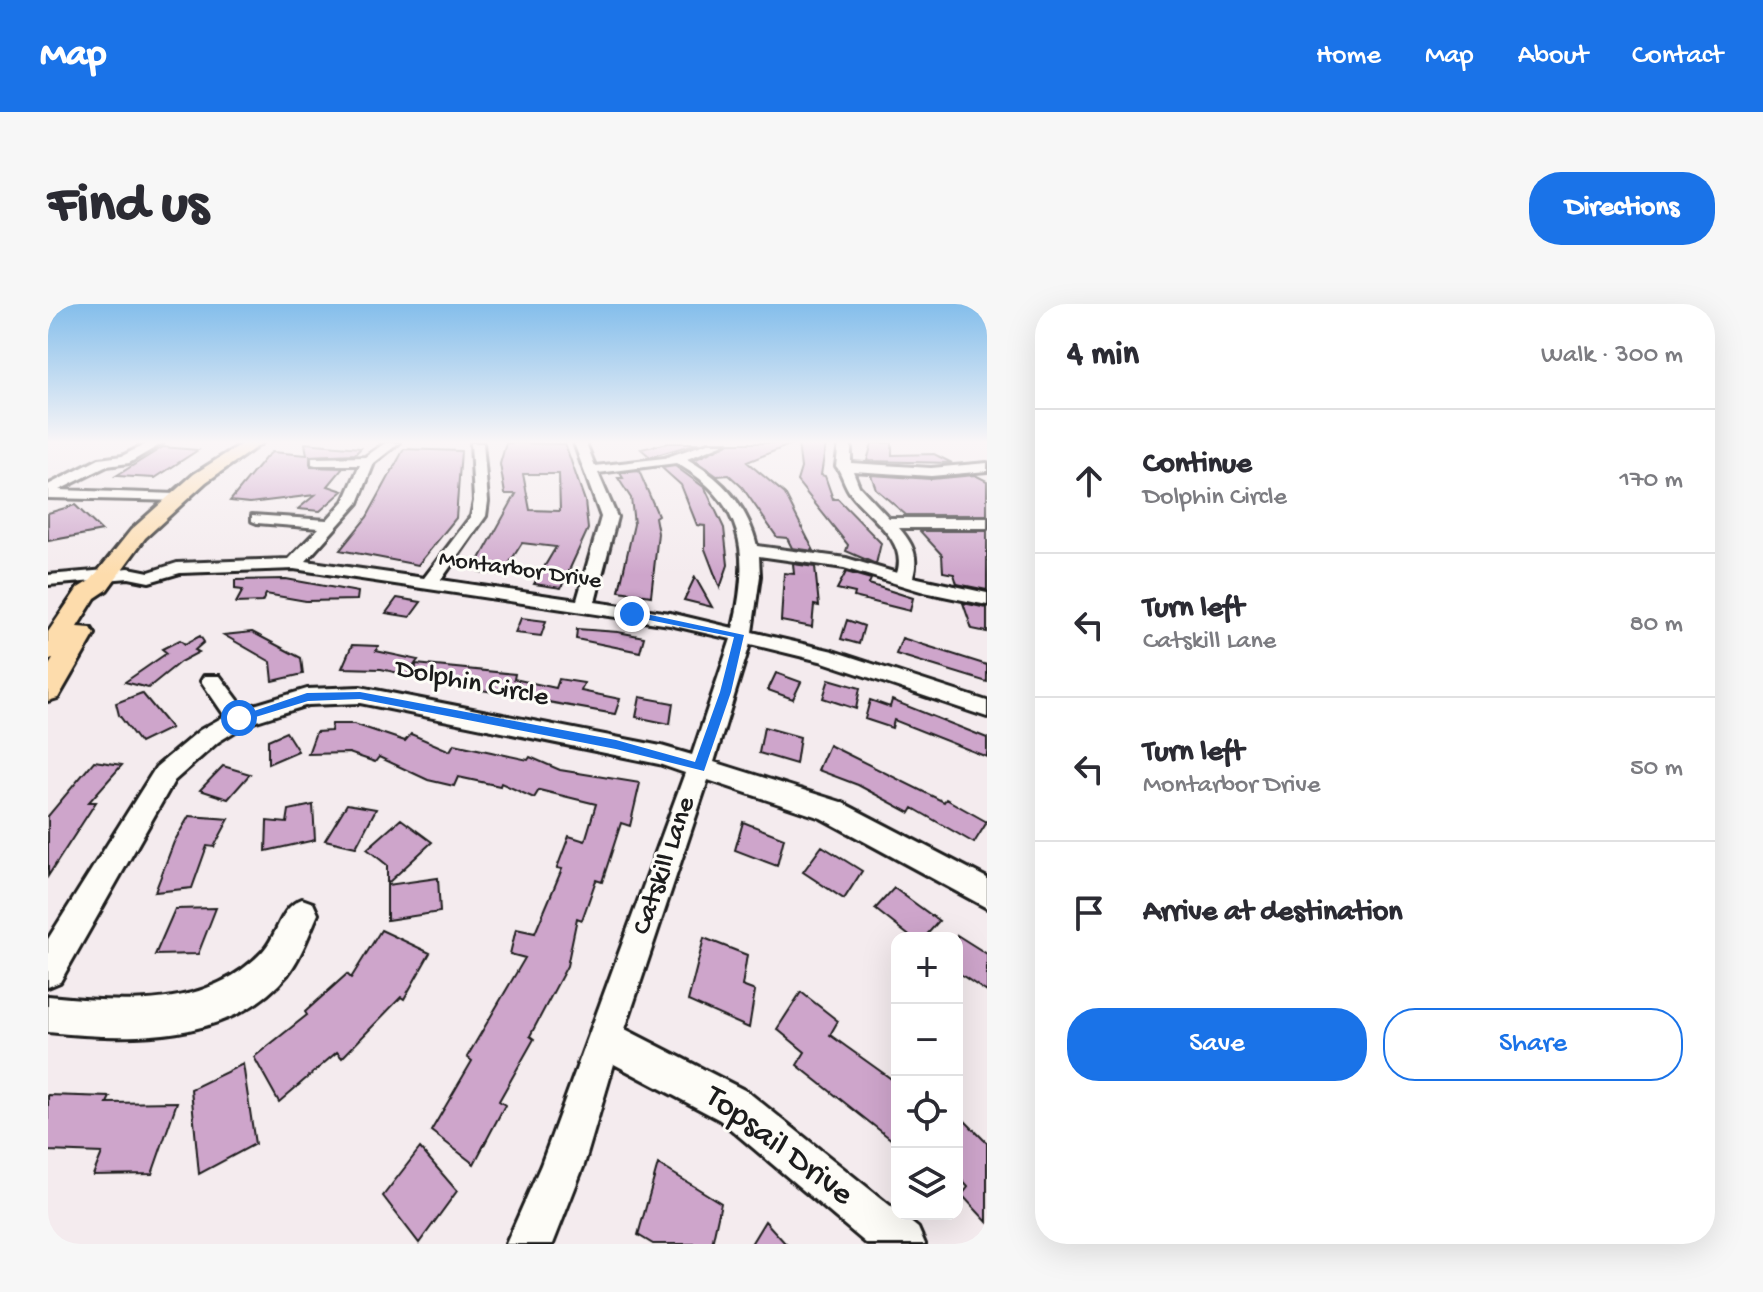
<!DOCTYPE html>
<meta charset="utf-8">
<style>
:root{--surface:#fff;--page:#f7f7f7;--text:#2b2b33;--muted:#7c7c81;--line:#e1e1e2;--accent:#1a73e8}
body{margin:0;font-family:"Gochi Hand",sans-serif;background:var(--page);color:var(--text)}
.controls{position:absolute;right:24px;bottom:24px;display:grid;overflow:hidden;border-radius:16px;box-shadow:0 8px 32px #0002}
.controls button{width:72px;height:72px;display:grid;place-items:center;padding:0;border:0;border-bottom:2px solid var(--line);background:var(--surface);color:var(--text);font:40px sans-serif}
.stop{position:absolute;width:24px;height:24px;margin:-18px;border:6px solid #1a73e8;border-radius:50%;background:#fff}
.stop.end{background:#1a73e8;border-color:#fff;box-shadow:0 2px 8px #0008}
.list{margin:0;padding:0;list-style:none}
h2{display:flex;justify-content:space-between;align-items:center;height:104px;margin:0;padding:0 32px;font-size:34px}
h2 small{font-size:26px;font-weight:400;color:var(--muted)}
.list li{display:grid;grid-template-columns:52px 1fr auto;gap:24px;align-items:center;box-sizing:border-box;height:144px;padding:0 32px;border-top:2px solid var(--line)}
.list b{display:block;font-size:30px;white-space:nowrap}
.list p{margin:0;font-size:26px;white-space:nowrap;color:var(--muted)}
.list em{font-size:26px;font-style:normal;color:var(--muted)}
.actions{display:flex;gap:16px;padding:24px 32px}
.actions a{flex:1;padding:18px 0;border:2px solid var(--accent);border-radius:32px;text-align:center;font-size:28px;color:var(--accent)}
.actions .main{background:var(--accent);color:#fff}
.icon{flex:none;width:44px;height:44px;fill:none;stroke:currentColor;stroke-width:2;stroke-linecap:round;stroke-linejoin:round}
.map{position:relative;flex:none;width:939px;height:940px;overflow:hidden;border-radius:32px}
header{display:flex;align-items:center;gap:48px;box-sizing:border-box;height:112px;padding:0 40px;background:var(--accent);color:#fff}
header strong{font-size:38px}
nav{display:flex;gap:44px;margin-inline-start:auto;font-size:28px}
.intro{display:flex;align-items:center;justify-content:space-between;box-sizing:border-box;height:192px;padding:0 48px}
h1{margin:0;font-size:56px}
.button{padding:20px 36px;border-radius:32px;background:var(--accent);color:#fff;font-size:28px;font-weight:700}
main{display:flex;gap:48px;padding:0 48px}
aside{flex:1;background:var(--surface);border-radius:32px;box-shadow:0 8px 32px #0002}
.map>svg:first-child{display:block}
</style>
<header>
<strong>Map</strong>
<nav><a>Home</a><a>Map</a><a>About</a><a>Contact</a></nav>
</header>
<div class="intro"><h1>Find us</h1><a class="button">Directions</a></div>
<main>
<div class="map">
<svg width="939" height="940" viewBox="0 0 939 940">
<rect width="100%" height="100%" fill="#f4ebee"/>
<filter id="ink" filterUnits="userSpaceOnUse"><feTurbulence type="fractalNoise" baseFrequency=".0125" numOctaves="2"/><feDisplacementMap in="SourceGraphic" scale="16" xChannelSelector="R" yChannelSelector="G"/><feConvolveMatrix kernelMatrix="1 2 1 2 8 2 1 2 1" color-interpolation-filters="sRGB"/></filter>
<g filter="url(#ink)">
<!-- building -->
<path fill="#cea5cb" stroke="#1c1c1c" stroke-width="2" fill-rule="evenodd" d="M257,139L313,144L307,150L262,152L263,163L295,164L280,182L295,187L272,207L250,205L267,191L202,199L182,197L218,153L224,148L259,151Z
M458,139L517,140L537,197L540,225L513,284L486,280L508,243L474,239L454,271L432,268L436,263L428,262L468,190H457L452,160ZM475,170H511L512,207L482,206Z
M620,139H650L602,153L593,145Z
M681,139H746L699,158L737,190L766,247L744,244L739,234L729,233L694,183L681,171L669,172L646,156Z
M750,139H778L773,171L777,172L785,195H790L833,239L828,260L798,247L800,241L749,177L753,164Z
M824,139H844V151L886,150L904,159L819,157Z
M115,143L150,146L107,174L68,172Z
M356,145L413,147L408,214L370,261L292,246L319,213Z
M627,162L657,184L676,224L680,261L672,284L657,245V222L649,221L633,181L614,164Z
M591,167L610,211L607,213L610,229L603,292L571,287L586,220L583,194L570,174H575L572,169Z
M823,171L883,175L927,171L939,177V211H858L828,185Z
M27,201L54,227L0,237V209Z
M872,227H939V286L909,280L906,270L895,268L894,251Z
M745,260L767,263L771,302L766,301L764,323L733,317L736,269L746,270Z
M798,268L823,275L821,280L865,294L862,307L806,293L807,289L789,285Z
M647,273L664,303L636,296Z
M238,275L310,288L309,296L258,297L218,290L214,298L188,299L195,286L187,285V276Z
M349,294L373,298L362,313L338,309Z
M915,299L939,304V328L924,325Z
M473,314L498,317L493,332L467,329Z
M799,316L816,322L811,340L793,335Z
M529,325L570,328L596,333L592,348L528,335Z
M204,328L253,354L255,370L225,377L223,358L176,331Z
M152,332L156,338L147,346L151,348L132,358L100,384L77,378L119,349L114,345L132,336L137,340Z
M854,334L939,361V378L848,350Z
M304,341L330,342L328,347L370,356L359,371L333,365L294,364Z
M368,360L467,370L466,375L508,384L511,375L536,379L533,387L572,395L567,410L367,374Z
M728,369L753,378L745,395L720,386Z
M781,375L812,384L808,405L775,394Z
M94,389L123,424L92,439L71,411L68,399Z
M592,393L625,399L622,420L588,413Z
M822,396L842,403L844,396L939,434V453L846,416L844,424L817,415Z
M284,420H306L357,437L363,430L402,447L406,440L480,456L482,453L512,466L592,479L582,522L573,519L554,578L548,576L534,616L529,614L519,662L482,732L486,735L451,797L457,801L426,860L383,827L424,757L419,753L477,654L462,650L468,625L487,629L514,565L509,564L521,532L537,537L548,500L491,486L486,494L453,479L452,482L410,473L406,482L380,476L331,453L327,458L301,449L260,450L268,428L283,427Z
M716,423L752,433L748,460L711,449Z
M238,428L250,447L220,460V436Z
M781,441L896,498L898,495L939,518L926,539L865,504L862,509L810,481L770,466Z
M46,457L74,461L41,498H48L0,572V512Z
M175,462L202,470L180,495L152,486Z
M299,500L328,505L308,543L277,536Z
M265,501L267,536L218,547L219,517L239,519L241,506Z
M141,512L181,515L166,543L159,542L144,584L107,588L126,538Z
M353,515L384,538L339,580V561L319,545Z
M695,518L736,534L729,562L687,546Z
M774,542L814,567L796,595L755,568Z
M390,574L392,608L339,616V581Z
M846,584L891,617L876,634H864L827,605Z
M168,604L150,650L107,651L127,605Z
M333,626L382,649L356,695L353,693L294,754L289,748L231,798L206,753L259,711L257,708L299,670L303,674Z
M909,631L939,650V688L909,668Z
M656,634L699,651L694,682L707,687L701,724L640,697Z
M753,688L790,717L782,731L849,779V840L749,761L757,748L729,725Z
M195,760L207,840L151,870L143,785Z
M0,791L62,793L59,799L129,798L104,870L45,871L54,849L0,847Z
M916,816L939,839V918L914,891L920,883L909,871V824Z
M372,844L409,887L371,939L335,892Z
M610,860L673,899L664,940H605L590,931Z
M717,917L738,940H703Z"/>
<g fill="none" stroke-linecap="round" stroke-linejoin="round">
<defs>
<path id="minor" d="M100,139H115L81,159L59,162L11,186L129,190L134,191V197L0,194V181L51,155L74,152Z
M337,139H351L326,159L310,199L258,257L376,274L423,212L426,197L423,139H435L440,197L438,212L393,276L529,296L553,213L526,139H538L547,162L616,154L660,139H678L639,155C674,174 700,203 709,242L798,254L849,269C860,236 820,213 803,190C796,181 794,169 788,162L791,139H803V159L883,164L939,159V167L883,172L805,167L811,182L841,214H939V224H851C865,240 871,252 865,273L939,289V301L876,288L796,264L711,252L712,272L704,328L785,347L939,397V413L772,357L702,340L666,458L793,498L939,574V604L773,514L660,476L577,725L700,788L870,924L877,940H819L672,816L566,760L536,861L505,940H458L493,861L637,469L611,460L312,399L260,401L199,420L170,438L126,477L12,678L0,683V635L108,463L152,426L177,412L153,377L156,372H172L196,404L259,385L312,383L613,442L644,451L683,335L622,321L246,265L132,269L101,278L81,274L0,281V271L81,264L101,268L129,259L241,255L271,224L209,219L204,217V211L279,216L296,197L312,161H268L264,160V154L317,153ZM628,159C698,198 702,252 685,324L622,309L547,298L569,213L550,169Z
M254,595L265,599L270,610C261,630 253,653 240,670C182,740 81,736 0,728V692C74,699 159,707 215,647C230,631 232,603 254,595Z"/>
<path id="major" d="M195,139H214L158,178L97,234L59,286L47,294L29,323L43,324L47,330L10,394L0,397V363L5,355L0,356V328L30,284L43,276L83,226L146,170Z"/>
</defs>
<!-- minor casing -->
<use href="#minor" stroke="#1c1c1c" stroke-width="6"/>
<!-- major casing -->
<use href="#major" stroke="#1c1c1c" stroke-width="6"/>
<!-- minor -->
<use href="#minor" fill="#fdfcf7" fill-rule="evenodd"/>
<!-- major -->
<use href="#major" fill="#fddcac" fill-rule="evenodd"/>
</g>
</g>
<!-- sky -->
<linearGradient id="sky" x2="0" y2="1"><stop stop-color="#84beeb"/><stop offset="0.51" stop-color="#faf6f7"/><stop offset="1" stop-color="#faf6f7" stop-opacity="0"/></linearGradient>
<rect width="939" height="271" fill="url(#sky)"/>
<!-- route -->
<path fill="#1a73e8" d="M584,307L696,331L683,388L656,467L568,445L312,395L260,397L191,418L185,414L259,389L312,388L568,436L647,458L672,388L686,333L581,312Z"/>
<g text-anchor="middle" dominant-baseline="central" stroke-width="6" stroke-linejoin="round" paint-order="stroke">
<!-- far-street labels -->
<g font-size="24" fill="#1c1c1c" stroke="#fdfcf7">
<text transform="translate(472 267) rotate(8)">Montarbor Drive</text>
</g>
<!-- street labels -->
<g font-size="28" fill="#1c1c1c" stroke="#fdfcf7">
<text transform="translate(424 380) rotate(11)">Dolphin Circle</text>
<text transform="translate(617 562) rotate(-71)">Catskill Lane</text>
</g>
<!-- near-street labels -->
<g font-size="34" fill="#1c1c1c" stroke="#fdfcf7">
<text transform="translate(730 843) rotate(37)">Topsail Drive</text>
</g>
</g>
</svg>
<div class="controls">
<button>+</button>
<button>−</button>
<button><svg class="icon" aria-label="locate" viewBox="0 0 24 24"><circle cx="12" cy="12" r="6"/><path d="M12 2v4M12 18v4M2 12h4M18 12h4"/></svg></button>
<button><svg class="icon" aria-label="layers" viewBox="0 0 24 24"><path d="M12 4l9 5-9 5-9-5zM3 14l9 5 9-5"/></svg></button>
</div>
<div class="stop" style="left:191px;top:414px"></div>
<div class="stop end" style="left:584px;top:310px"></div>
</div>
<aside>
<h2>4 min<small>Walk · 300 m</small></h2>
<ul class="list">
<li><svg class="icon" aria-label="ahead" viewBox="0 0 24 24"><path d="M12 20V5M6 11l6-6 6 6"/></svg><div><b>Continue</b><p>Dolphin Circle</p></div><em>170 m</em></li>
<li><svg class="icon" aria-label="left" viewBox="0 0 24 24"><path d="M17 20v-9H6M10 6l-5 5 5 5"/></svg><div><b>Turn left</b><p>Catskill Lane</p></div><em>80 m</em></li>
<li><svg class="icon" aria-label="left" viewBox="0 0 24 24"><path d="M17 20v-9H6M10 6l-5 5 5 5"/></svg><div><b>Turn left</b><p>Montarbor Drive</p></div><em>50 m</em></li>
<li><svg class="icon" aria-label="arrive" viewBox="0 0 24 24"><path d="M6 21V4h12l-3 4 3 4H6"/></svg><div><b>Arrive at destination</b></div></li>
</ul>
<div class="actions"><a class="main">Save</a><a>Share</a></div>
</aside>
</main>
